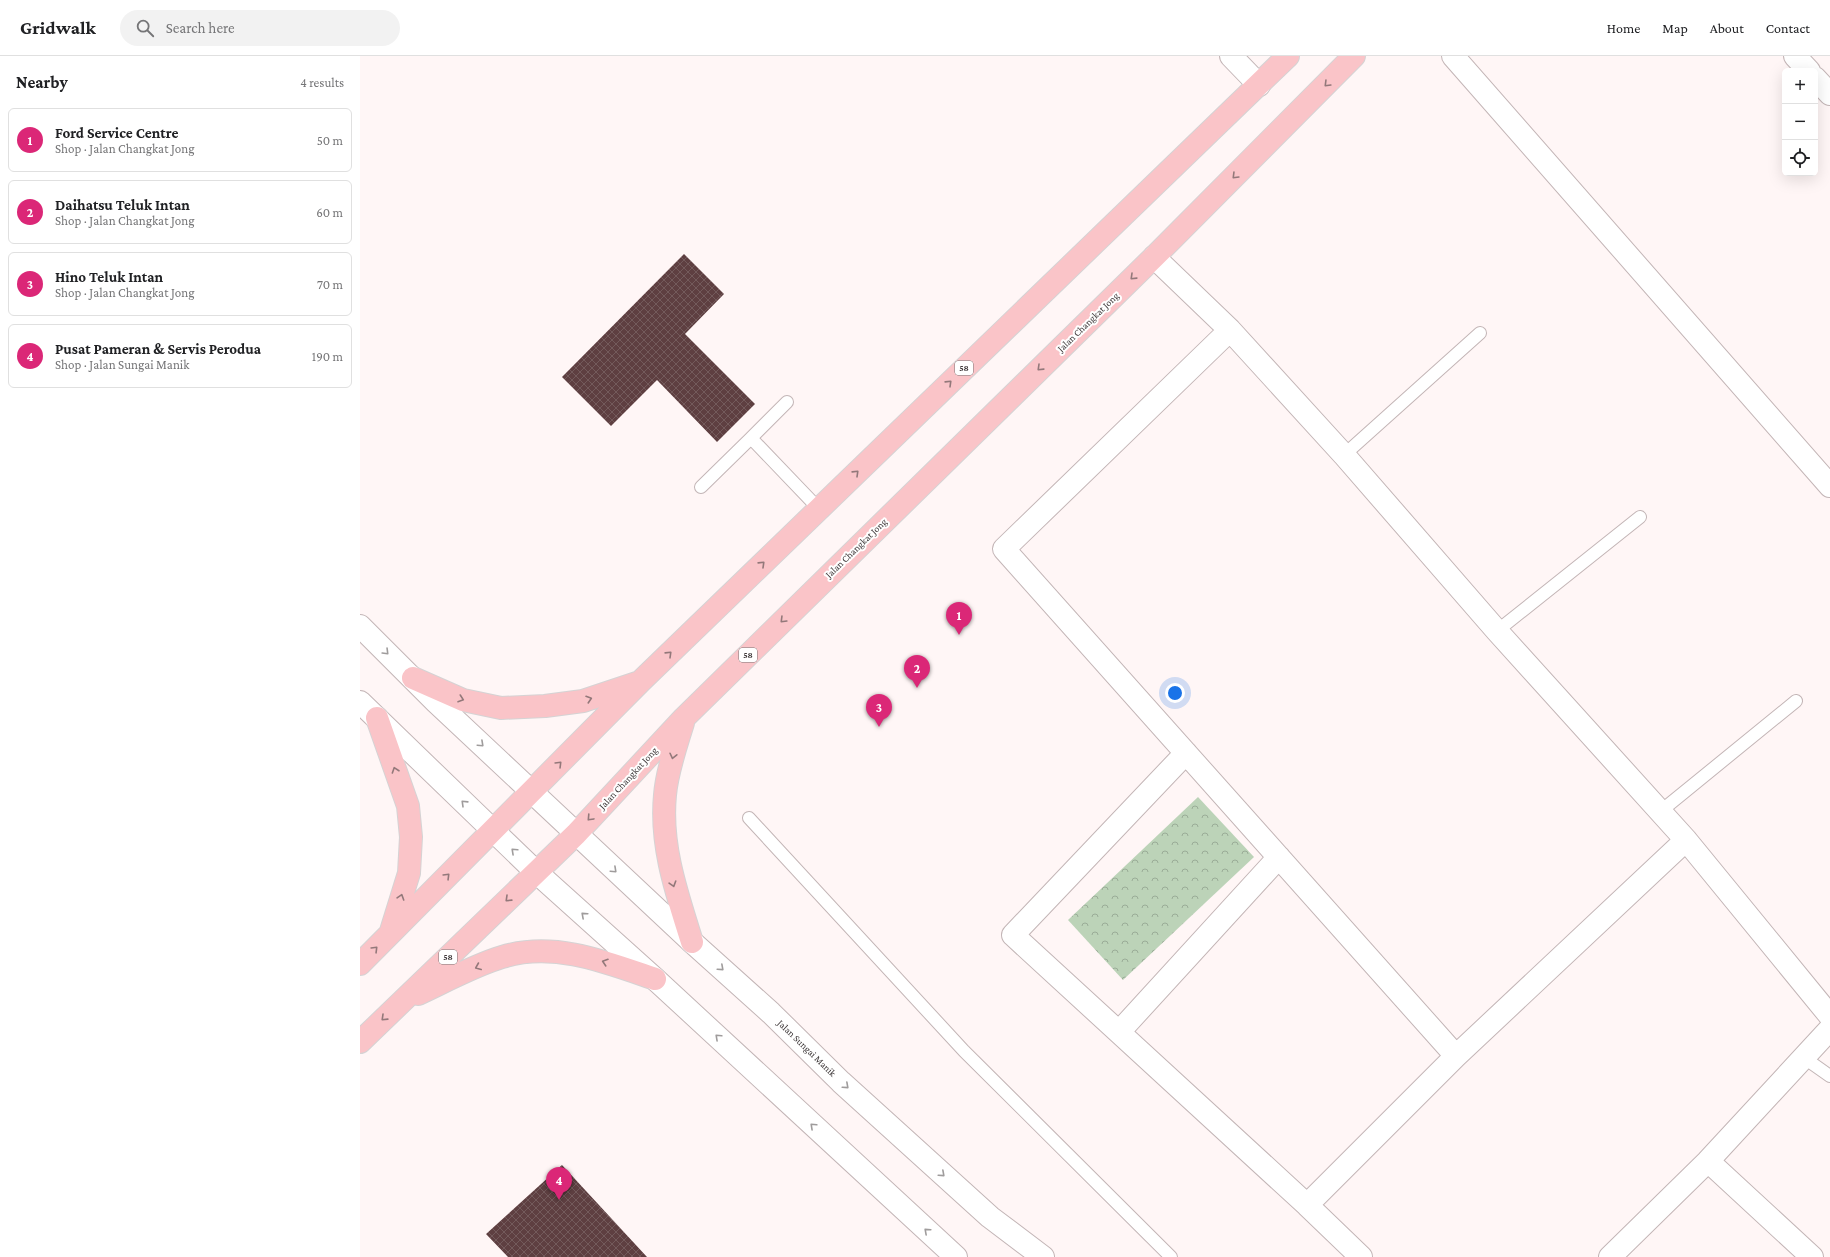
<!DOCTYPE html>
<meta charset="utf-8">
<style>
:root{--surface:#fff;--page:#f2f2f2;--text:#202124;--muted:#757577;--line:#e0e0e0;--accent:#db2777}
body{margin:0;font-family:"Crimson Pro",serif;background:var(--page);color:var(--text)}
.controls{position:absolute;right:12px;top:12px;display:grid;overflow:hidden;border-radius:6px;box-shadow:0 4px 16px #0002}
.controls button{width:36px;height:36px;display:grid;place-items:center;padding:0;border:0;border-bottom:1px solid var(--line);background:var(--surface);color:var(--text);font:20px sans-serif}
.you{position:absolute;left:815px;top:637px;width:14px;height:14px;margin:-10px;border:3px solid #fff;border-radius:50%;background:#1a73e8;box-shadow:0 0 0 6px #1a73e833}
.badge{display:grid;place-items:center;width:26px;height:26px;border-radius:50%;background:var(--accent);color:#fff;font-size:13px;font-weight:700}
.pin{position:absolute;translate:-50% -33px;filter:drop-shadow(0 1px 2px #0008)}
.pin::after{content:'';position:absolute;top:21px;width:14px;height:12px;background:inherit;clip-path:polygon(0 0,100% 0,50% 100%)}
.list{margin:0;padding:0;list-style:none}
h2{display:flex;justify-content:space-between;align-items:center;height:52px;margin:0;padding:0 16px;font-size:17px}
h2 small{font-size:13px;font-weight:400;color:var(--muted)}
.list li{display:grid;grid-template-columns:26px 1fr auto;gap:12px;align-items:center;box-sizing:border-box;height:64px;margin:0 8px 8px;padding:0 8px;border:1px solid var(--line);border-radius:6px}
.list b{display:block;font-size:15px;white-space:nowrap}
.list p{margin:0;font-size:13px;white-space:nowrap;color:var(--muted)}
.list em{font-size:13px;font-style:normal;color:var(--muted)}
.icon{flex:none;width:22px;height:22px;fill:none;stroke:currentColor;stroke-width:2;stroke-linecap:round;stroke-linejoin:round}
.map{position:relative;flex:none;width:1470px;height:1201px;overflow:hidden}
header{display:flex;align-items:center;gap:24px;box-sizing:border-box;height:56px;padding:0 20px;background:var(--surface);border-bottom:1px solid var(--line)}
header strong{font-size:19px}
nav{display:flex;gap:22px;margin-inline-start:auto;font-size:14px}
.search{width:280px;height:36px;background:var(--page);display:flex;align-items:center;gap:10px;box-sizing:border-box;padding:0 14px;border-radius:22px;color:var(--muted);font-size:15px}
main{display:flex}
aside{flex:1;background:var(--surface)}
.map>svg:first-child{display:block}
</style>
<header>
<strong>Gridwalk</strong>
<div class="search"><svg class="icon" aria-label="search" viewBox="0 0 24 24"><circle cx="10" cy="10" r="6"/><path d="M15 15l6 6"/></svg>Search here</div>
<nav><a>Home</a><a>Map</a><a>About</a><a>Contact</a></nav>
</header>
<main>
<aside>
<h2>Nearby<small>4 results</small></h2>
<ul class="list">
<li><span class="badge">1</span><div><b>Ford Service Centre</b><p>Shop · Jalan Changkat Jong</p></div><em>50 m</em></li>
<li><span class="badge">2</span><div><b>Daihatsu Teluk Intan</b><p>Shop · Jalan Changkat Jong</p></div><em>60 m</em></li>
<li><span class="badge">3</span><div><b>Hino Teluk Intan</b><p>Shop · Jalan Changkat Jong</p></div><em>70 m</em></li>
<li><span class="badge">4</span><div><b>Pusat Pameran &amp; Servis Perodua</b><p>Shop · Jalan Sungai Manik</p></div><em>190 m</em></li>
</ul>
</aside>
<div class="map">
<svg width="1470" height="1201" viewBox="0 0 1470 1201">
<defs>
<pattern id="park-crowns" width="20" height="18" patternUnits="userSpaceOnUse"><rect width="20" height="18" fill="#bcd3b8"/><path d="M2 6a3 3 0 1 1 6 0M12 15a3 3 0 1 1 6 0" fill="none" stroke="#9aac97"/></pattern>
<pattern id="building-cross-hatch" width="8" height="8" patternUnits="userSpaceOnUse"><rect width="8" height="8" fill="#5e3f41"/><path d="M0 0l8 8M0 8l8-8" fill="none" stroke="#735a5b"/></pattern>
</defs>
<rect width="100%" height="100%" fill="#fff6f6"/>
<!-- park -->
<path fill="url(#park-crowns)" d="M838,741L894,801L763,924L708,864Z"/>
<!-- building -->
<path fill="url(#building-cross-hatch)" d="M324,198L364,238L325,278L395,348L357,386L297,324L251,370L202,321Z
M202,1109L287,1201H148L126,1178Z"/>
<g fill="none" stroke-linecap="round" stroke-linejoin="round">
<defs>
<path id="service" d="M427,346L391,382L459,453
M984,399L1120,277
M341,431L391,382
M1137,575L1280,461
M1301,755L1436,645
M389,762L604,995L811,1201
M1443,1001L1470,1020"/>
<path id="minor" d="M1093,0L1470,430
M1435,0L1449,15
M1455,22L1470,38
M794,201L870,274L984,399L1137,575L1326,784L1470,960
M870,274L644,493L1096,1000
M826,697L653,879L947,1149L1001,1201
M759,976L919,801
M1348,1105L1452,1201
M947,1149L1096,1000L1326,784
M1250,1201L1348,1105L1470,973"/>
<path id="tertiary" d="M871,0L899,29"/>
<path id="secondary" d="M0,570L76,646L332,886L411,957L481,1026L630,1161L683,1201
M0,646L176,816L295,923L596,1201"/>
<path id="trunk" d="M53,622L103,644L141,652L185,650L223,645L277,627
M17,662L48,750L51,781L49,817L31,875
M323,667C316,690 307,715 305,739C300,790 317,838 332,886
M0,908L281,625L928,0
M58,938C84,926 115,909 142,901C194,885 246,906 295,923
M0,986L216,778L324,662L794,201L994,0"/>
</defs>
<!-- service casing -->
<use href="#service" stroke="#c3b5b6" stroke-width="14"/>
<!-- minor casing -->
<use href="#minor" stroke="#c3b5b6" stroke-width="24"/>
<!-- tertiary casing -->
<use href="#tertiary" stroke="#c3b5b6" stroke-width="24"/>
<!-- secondary casing -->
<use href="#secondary" stroke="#c3b5b6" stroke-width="24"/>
<!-- trunk casing -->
<use href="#trunk" stroke="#d5d3d4" stroke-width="24"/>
<!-- service -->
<use href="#service" stroke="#fff" stroke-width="12"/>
<!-- minor -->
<use href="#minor" stroke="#fff" stroke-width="22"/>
<!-- tertiary -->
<use href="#tertiary" stroke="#fff" stroke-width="22"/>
<!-- secondary -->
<use href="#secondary" stroke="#fff" stroke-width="22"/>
<!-- trunk -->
<use href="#trunk" stroke="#fac4c8" stroke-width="22"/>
</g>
<!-- one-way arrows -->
<defs><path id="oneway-chevron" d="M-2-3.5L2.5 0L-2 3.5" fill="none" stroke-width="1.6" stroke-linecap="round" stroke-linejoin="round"/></defs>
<g stroke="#93787a">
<use href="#oneway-chevron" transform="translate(967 28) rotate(135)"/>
<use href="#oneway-chevron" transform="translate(875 120) rotate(135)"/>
<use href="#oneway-chevron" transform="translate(773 221) rotate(136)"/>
<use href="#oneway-chevron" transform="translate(680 312) rotate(136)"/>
<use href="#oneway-chevron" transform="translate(589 327) rotate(-44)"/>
<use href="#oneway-chevron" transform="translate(496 417) rotate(-44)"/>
<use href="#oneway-chevron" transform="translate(402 508) rotate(-44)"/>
<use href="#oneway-chevron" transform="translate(423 564) rotate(135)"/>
<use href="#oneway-chevron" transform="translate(309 598) rotate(-44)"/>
<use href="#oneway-chevron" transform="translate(101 643) rotate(19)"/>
<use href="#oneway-chevron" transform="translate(229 643) rotate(-18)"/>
<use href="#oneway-chevron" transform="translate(313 700) rotate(103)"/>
<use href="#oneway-chevron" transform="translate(199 708) rotate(-45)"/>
<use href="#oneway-chevron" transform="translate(35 714) rotate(-109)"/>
<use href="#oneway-chevron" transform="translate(230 762) rotate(133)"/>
<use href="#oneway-chevron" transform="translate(87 820) rotate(-45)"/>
<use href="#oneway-chevron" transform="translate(313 828) rotate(73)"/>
<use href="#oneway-chevron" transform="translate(41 841) rotate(-72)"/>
<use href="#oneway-chevron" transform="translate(148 843) rotate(136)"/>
<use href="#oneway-chevron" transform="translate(15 893) rotate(-45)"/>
<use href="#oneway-chevron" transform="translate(245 906) rotate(-162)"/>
<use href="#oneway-chevron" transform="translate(118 911) rotate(157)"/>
<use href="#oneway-chevron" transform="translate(24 962) rotate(136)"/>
</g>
<g stroke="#9f9c9c">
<use href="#oneway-chevron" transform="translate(26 596) rotate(45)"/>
<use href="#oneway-chevron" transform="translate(121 688) rotate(43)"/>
<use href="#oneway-chevron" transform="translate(104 747) rotate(-136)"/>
<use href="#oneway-chevron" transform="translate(154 795) rotate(-137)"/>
<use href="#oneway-chevron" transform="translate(254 814) rotate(43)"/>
<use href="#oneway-chevron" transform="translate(224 859) rotate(-138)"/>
<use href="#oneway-chevron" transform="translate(361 912) rotate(42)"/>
<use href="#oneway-chevron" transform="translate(358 981) rotate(-137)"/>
<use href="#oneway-chevron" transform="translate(486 1030) rotate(42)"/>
<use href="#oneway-chevron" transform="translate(453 1070) rotate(-137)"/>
<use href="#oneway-chevron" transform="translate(582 1118) rotate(42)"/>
<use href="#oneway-chevron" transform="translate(567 1175) rotate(-138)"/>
</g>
<g text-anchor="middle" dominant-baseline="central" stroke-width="4" stroke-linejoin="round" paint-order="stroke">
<!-- shield labels -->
<g fill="#fff" stroke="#797475" stroke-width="1">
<rect x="595" y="305" width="18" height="14" rx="3"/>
<rect x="379" y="592" width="18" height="14" rx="3"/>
<rect x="79" y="894" width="18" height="14" rx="3"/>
</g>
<g font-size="9" font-weight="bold" fill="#3f393a">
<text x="604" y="312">58</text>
<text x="388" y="599">58</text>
<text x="88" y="901">58</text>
</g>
<!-- street labels -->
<g font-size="10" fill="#3f393a" stroke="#fff">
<text transform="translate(728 266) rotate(-44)">Jalan Changkat Jong</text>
<text transform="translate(496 492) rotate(-44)">Jalan Changkat Jong</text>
<text transform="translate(268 722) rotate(-47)">Jalan Changkat Jong</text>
<text transform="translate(447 992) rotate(44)">Jalan Sungai Manik</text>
</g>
</g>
</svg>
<div class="controls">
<button>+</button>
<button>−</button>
<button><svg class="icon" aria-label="locate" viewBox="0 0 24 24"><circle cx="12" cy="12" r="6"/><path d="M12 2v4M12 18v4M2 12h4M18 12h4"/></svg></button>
</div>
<div class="you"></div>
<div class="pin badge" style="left:599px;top:579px">1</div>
<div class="pin badge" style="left:557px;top:632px">2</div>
<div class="pin badge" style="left:519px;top:671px">3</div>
<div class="pin badge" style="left:199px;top:1144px">4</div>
</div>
</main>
